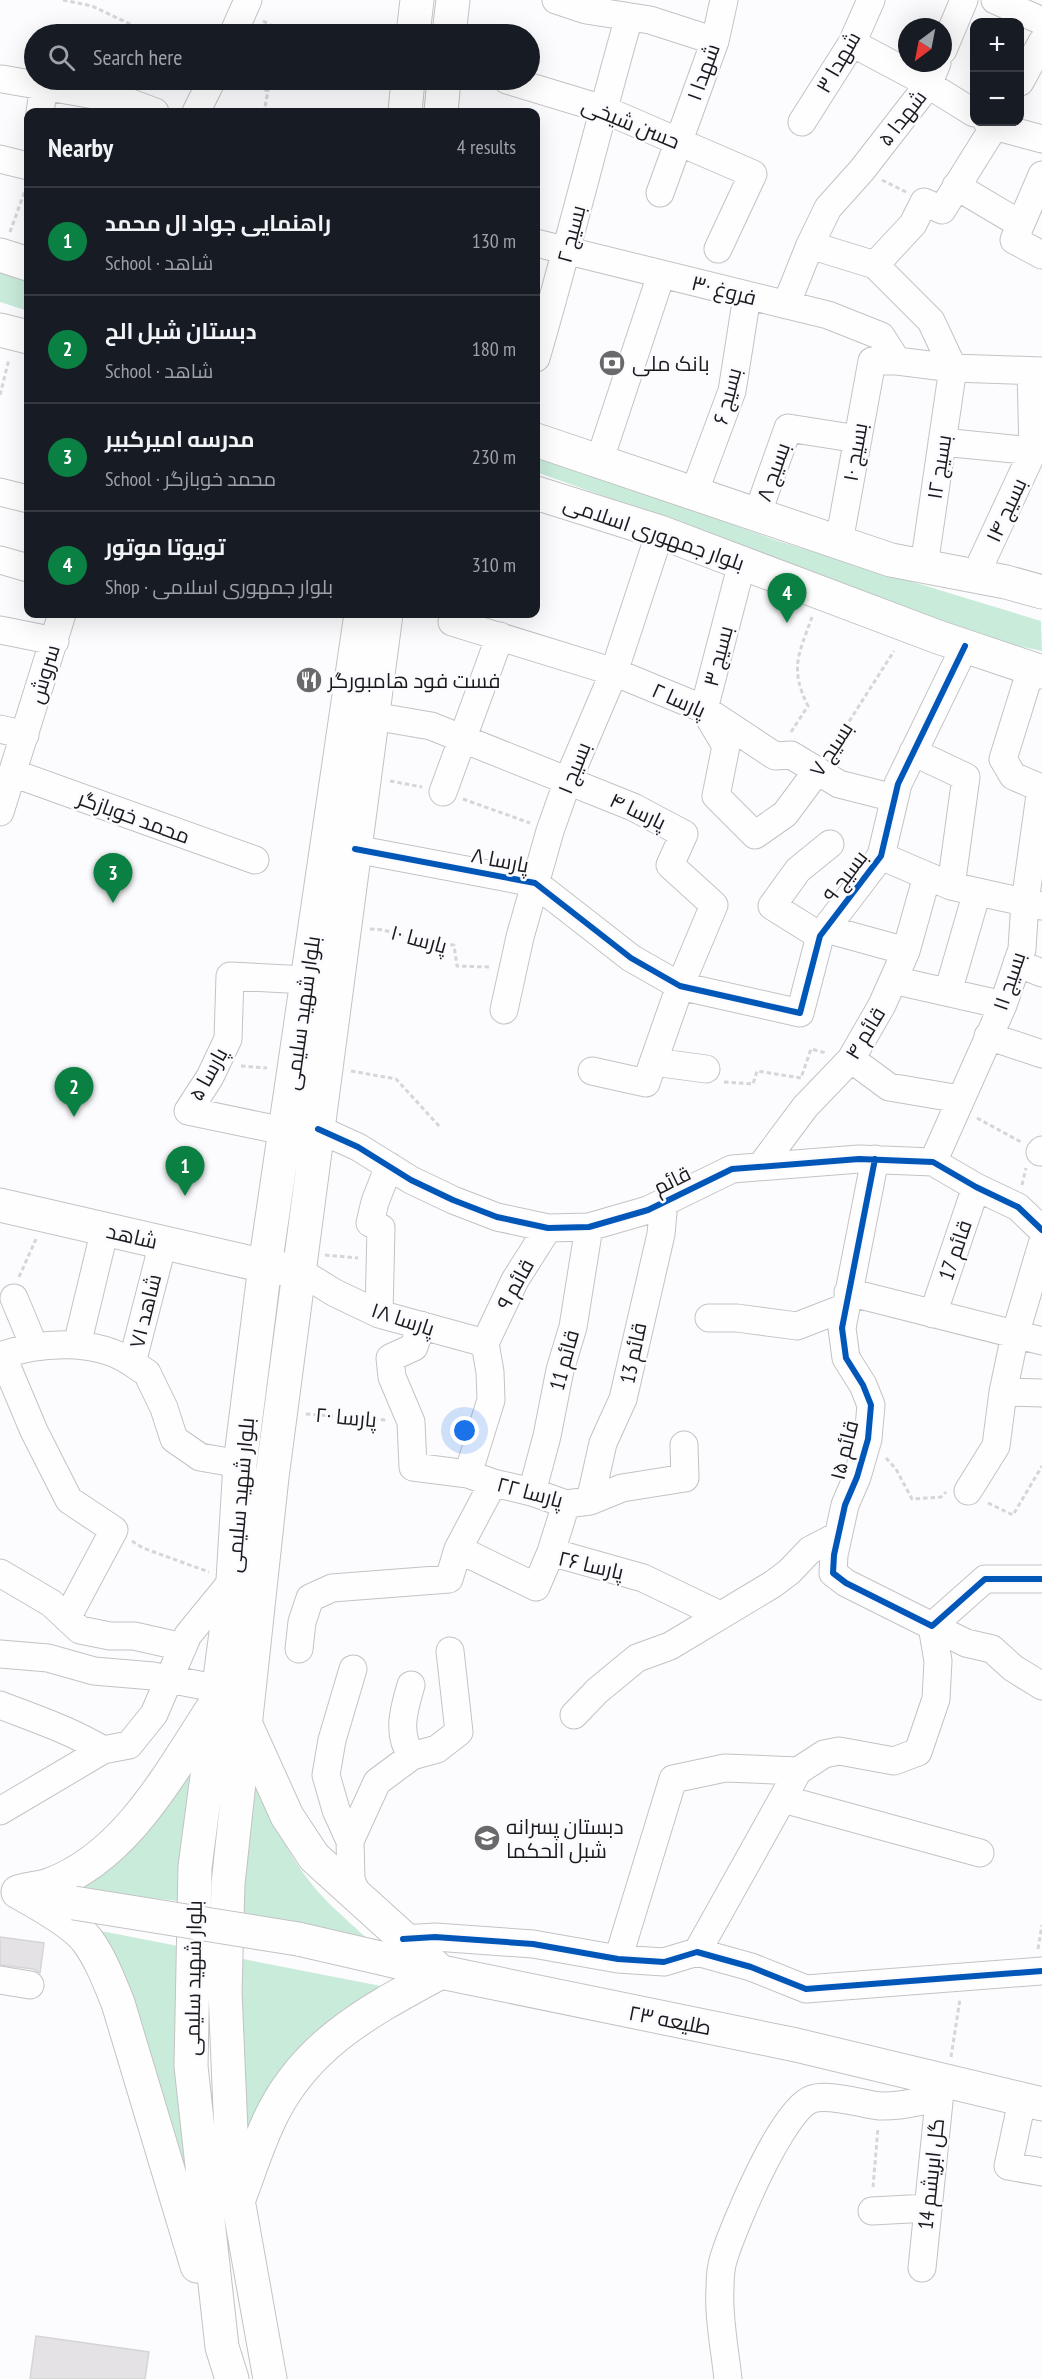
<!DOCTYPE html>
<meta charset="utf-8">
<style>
:root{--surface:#171b24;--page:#20242c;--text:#f1f3f6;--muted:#9ea1a6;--line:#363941;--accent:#0b8043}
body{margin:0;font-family:"PT Sans Narrow",Cairo,sans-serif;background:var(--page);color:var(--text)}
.controls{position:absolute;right:18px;top:18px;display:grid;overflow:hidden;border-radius:12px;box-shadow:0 6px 24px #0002}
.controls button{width:54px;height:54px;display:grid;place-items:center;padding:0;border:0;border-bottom:2px solid var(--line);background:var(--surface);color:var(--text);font:30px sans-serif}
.compass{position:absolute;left:898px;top:18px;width:54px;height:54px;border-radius:50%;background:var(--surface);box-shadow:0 6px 24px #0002;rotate:212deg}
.you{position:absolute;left:465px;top:1431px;width:21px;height:21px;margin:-15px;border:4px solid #fff;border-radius:50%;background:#1a73e8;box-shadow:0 0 0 9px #1a73e833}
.badge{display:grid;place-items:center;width:39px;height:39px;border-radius:50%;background:var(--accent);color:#fff;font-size:20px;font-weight:700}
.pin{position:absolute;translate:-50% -50px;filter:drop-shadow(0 2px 3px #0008)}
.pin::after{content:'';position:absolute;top:32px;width:21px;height:18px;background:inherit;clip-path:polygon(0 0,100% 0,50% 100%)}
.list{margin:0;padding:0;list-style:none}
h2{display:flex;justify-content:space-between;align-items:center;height:78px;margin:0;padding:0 24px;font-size:26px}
h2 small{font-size:20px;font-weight:400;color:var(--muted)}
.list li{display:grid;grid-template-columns:39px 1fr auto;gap:18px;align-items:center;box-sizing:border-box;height:108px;padding:0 24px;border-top:2px solid var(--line)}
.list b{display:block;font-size:22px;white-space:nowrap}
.list p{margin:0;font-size:20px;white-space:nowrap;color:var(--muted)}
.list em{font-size:20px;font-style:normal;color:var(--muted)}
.icon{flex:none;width:33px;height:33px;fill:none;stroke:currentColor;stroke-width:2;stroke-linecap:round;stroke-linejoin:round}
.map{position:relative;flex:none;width:1042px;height:2379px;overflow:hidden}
.search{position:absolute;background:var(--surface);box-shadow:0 6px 24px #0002;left:24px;top:24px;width:516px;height:66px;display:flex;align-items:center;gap:15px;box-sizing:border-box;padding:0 21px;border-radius:33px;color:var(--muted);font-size:22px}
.panel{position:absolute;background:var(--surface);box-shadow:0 6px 24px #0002;left:24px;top:108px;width:516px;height:510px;border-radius:12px}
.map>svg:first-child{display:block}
</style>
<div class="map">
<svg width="1042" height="2379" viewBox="0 0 1042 2379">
<rect width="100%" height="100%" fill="#fcfbfd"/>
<!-- green -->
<path fill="#c8ebda" d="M0,270L28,280V311L0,302Z
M536,458L629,487L775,540L1041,621L1042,651C972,638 898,605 831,580C733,542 635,507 536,472Z
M192,1755L178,1901L62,1888Z
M251,1767C268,1813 289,1861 323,1897C340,1915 360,1931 377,1948L236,1911Z
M101,1931L178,1946L174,2062L189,2181Z
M238,1958L386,1987L343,2009L310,2036L288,2062L246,2167Z"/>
<!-- building -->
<path fill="#e4e2e5" stroke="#d5d4d6" stroke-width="1.5" d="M0,1937L44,1943L40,1973L33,1969L0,1965Z
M36,2336L149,2352L145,2379H30Z"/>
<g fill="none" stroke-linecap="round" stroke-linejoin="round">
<defs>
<path id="minor" d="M556,0L586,10L650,20L715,41
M995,0L1042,21
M233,34L248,0
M852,43L916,77L974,113
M943,50L964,0
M2,79L123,100L155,112
M507,80L603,109L753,174L718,249
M1020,82L1042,42
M40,112L44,85
M196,112L212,80
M802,122L852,43L871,0
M987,122L994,126L1042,139
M0,159L28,166
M1042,175L1014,240L1042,255
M956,186L1020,224
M660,193L715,41L724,0
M536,243L828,315L881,336L897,361
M810,245L875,265L931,321L953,368L924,566
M875,265L913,224L924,202L942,210L997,122
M786,305L810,245L828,208L862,170L928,85L937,63
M536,358C569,245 597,130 629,17
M942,442L1033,451
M599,462L661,275
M0,492L28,499
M694,493L732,391L747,296
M757,515L788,428L858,439
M839,542L872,361H897L953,368L1042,371
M0,560L28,568
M742,563L704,709L726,746L716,796L755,835L785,814L817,771
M975,576L1033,451L1031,371
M452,622L614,672L704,709L775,756L791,755L839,784L894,798
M0,630L55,641
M373,716L431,726L633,807L684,834L670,865L714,905L680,986L646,1083L592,1071
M0,729L25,735
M913,752L966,777L951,886
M13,773L255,860
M443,792L500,636
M0,812L62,614
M355,849L535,883L631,958L680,986L800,1013L820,936L881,856L898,784L965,646
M881,856L951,886L1042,906
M826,929L906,951
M820,936L772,906L798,870L830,844
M1017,963L1042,973
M893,980L1003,1005
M948,992L977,892
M504,1010L520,937L550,831L568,780L614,672L660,532
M988,1036L1042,1054
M851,1059L889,1087L960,1099
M654,1062L706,1069
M318,1129L358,1147L411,1180L453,1200L497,1217L548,1228L589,1227L648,1210L732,1169L859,1159L933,1162L976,1187L1018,1207L1042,1230
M284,1131L188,1111L210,1077L228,1039L230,976L306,980
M1040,1152L1042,1150
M875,1159L842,1328L846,1358L863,1385L871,1405L868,1439L857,1477L845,1505L834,1555L833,1573L846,1583L932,1626L985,1579H1042
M933,1162L1003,1005L1022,949L1025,902L1041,788L1013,776L1003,759L1031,669
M761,1166L805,1107L851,1059L882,1005L906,951L927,876
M163,1243L132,1363L147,1373L164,1408L174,1439L200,1457L240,1464
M299,1271L335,1293L379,1314L485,1343L490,1372L491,1400L468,1474
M848,1292L1042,1341
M14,1298L34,1346
M379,1314L381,1228L370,1223L375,1202L389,1166
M933,1314L976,1187
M709,1318H737L797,1326L846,1307
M421,1325L414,1347L390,1358L392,1377L411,1422L413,1467L468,1474L493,1483L532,1492L566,1504L590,1501L622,1488L685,1478L684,1445
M485,1343L515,1280L548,1228
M77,1345L105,1229
M2,1355L34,1431L69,1500L114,1530L67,1618
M0,1356C39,1342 96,1338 132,1363
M1003,1392L1042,1393
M968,1491L996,1446L1003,1392L1015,1335L1042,1244
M532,1492L547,1436L560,1370L573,1327L589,1227
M590,1501L603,1443L623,1399L661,1234L664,1202
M458,1549L536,1587L551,1552L643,1578L720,1615
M551,1552L566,1504
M0,1573L51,1603L80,1630L110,1636H134L183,1647
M299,1649L302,1622L310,1598L332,1588L449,1579L458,1549L493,1483
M0,1654L48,1658L94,1671L153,1676L220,1689
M411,1685C404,1709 396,1734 412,1756
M0,1705C36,1719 70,1730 103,1750L129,1745L154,1714L188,1635L233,1580
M574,1715L597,1691L637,1658L670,1646L773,1584L789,1572L810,1550L837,1536
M783,1799L980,1853
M0,1811L103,1750
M350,1841L336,1810L326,1775L332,1740L353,1669
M359,1900L351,1879L350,1841L377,1782L412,1756L437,1749L459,1732L450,1651
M403,1939L435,1937L533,1944L618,1959L664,1962L697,1952L751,1967L806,1989L1042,1971
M697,1952L798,1771L824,1754L839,1751L894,1761L918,1752L936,1699L938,1661L932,1626L966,1643L992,1649L1013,1668L1042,1686
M618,1959L673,1779L725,1768L798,1771
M0,1980L30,1985
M1022,2101L1008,2166L1042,2172
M872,2211L928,2208
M922,2268L941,2082
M728,2379C725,2351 718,2315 720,2288C720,2278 721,2266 724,2257C734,2226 782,2109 812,2099C829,2093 862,2104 880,2106C900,2107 919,2101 938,2098"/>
<path id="major" d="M413,34L417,0
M449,34L453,0
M405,112L408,80
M441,112L444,80
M0,255L28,264
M0,330L28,337
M536,440L891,560L1006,582L1042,592
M536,493L660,532L938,637L1042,672
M0,1205L265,1266L285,1269
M18,1892C38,1903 73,1922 87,1940C101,1959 109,1981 118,2003L197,2266
M18,1892C28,1889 39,1888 49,1885C126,1857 170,1773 212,1709
M298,1939L441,1972L796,2045L1042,2104
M240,2196C249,2172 257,2147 268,2123C303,2045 369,2011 441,1972L314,1857L287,1816L246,1725
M232,2379L222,2347L191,2066L195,1867L233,1580L240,1464L265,1266L361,614
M270,2379L238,2200L231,2132L225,1991L228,1884L272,1477L386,614"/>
</defs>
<!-- minor casing -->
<use href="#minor" stroke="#c3c3c5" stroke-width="29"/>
<!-- major casing -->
<use href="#major" stroke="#c3c3c5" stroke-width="35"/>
<!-- path -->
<path stroke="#d6d6d7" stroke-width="3" stroke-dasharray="4.5 3" stroke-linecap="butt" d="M63,0L92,6L151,34
M263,21L288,34
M244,80L268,91L264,112
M882,180L906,192
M10,232L26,188
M0,395L9,359
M791,732L808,706C789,668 799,654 812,617
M829,753L894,651
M390,781L422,787
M463,799L530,823
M370,929L384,930L423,943L454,945L457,966L489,967
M241,1066L267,1068
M351,1071L396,1079L440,1127
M724,1082L753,1084L757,1071L801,1078L811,1049L826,1053
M977,1118L1021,1142
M1022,1185L1026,1168
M325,1255L358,1258
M19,1277L36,1239
M306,1414L386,1420
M886,1458L896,1469L912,1499L941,1497L946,1492
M988,1503L1013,1515L1042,1466
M132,1541L143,1548L209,1572
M1038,1949L1042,1925
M951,2057L960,1999
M873,2187L878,2128"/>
<!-- minor -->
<use href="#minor" stroke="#fffeff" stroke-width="27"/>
<!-- major -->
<use href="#major" stroke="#fffeff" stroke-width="33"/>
<defs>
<path id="major-bridge" d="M74,1903L298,1939"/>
</defs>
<!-- major-bridge casing -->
<use href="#major-bridge" stroke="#c3c3c5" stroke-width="35" stroke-linecap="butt"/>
<!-- major-bridge -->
<use href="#major-bridge" stroke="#fffeff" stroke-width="33"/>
<defs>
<path id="cycleway" d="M355,849L535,883L631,958L680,986L800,1013L820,936L881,856L898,784L965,646
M318,1129L358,1147L411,1180L453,1200L497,1217L548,1228L589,1227L648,1210L732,1169L859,1159L933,1162L976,1187L1018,1207L1042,1230
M875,1159L842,1328L846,1358L863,1385L871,1405L868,1439L857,1477L845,1505L834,1555L833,1573L846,1583L932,1626L985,1579H1042
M403,1939L435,1937L533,1944L618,1959L664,1962L697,1952L751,1967L806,1989L1042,1971"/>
</defs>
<!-- cycleway casing -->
<use href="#cycleway" stroke="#fbfafe" stroke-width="10"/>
<!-- cycleway -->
<use href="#cycleway" stroke="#0057b8" stroke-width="6"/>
</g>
<!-- icons -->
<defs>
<symbol id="bank-disc" viewBox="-11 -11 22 22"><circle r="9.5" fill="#69696b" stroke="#fbfafe"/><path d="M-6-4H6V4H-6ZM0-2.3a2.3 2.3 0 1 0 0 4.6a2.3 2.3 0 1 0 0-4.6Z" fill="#fff"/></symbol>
<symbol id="restaurant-disc" viewBox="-11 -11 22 22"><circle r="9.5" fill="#69696b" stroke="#fbfafe"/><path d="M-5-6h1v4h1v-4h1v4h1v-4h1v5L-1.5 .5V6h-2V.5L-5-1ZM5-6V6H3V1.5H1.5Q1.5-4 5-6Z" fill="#fff"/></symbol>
<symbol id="school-disc" viewBox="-11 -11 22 22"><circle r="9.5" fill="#69696b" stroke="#fbfafe"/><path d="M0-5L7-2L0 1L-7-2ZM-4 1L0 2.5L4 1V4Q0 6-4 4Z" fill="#fff"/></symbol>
</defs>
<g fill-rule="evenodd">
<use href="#bank-disc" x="597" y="348" width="30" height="30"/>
<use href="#restaurant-disc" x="294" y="665" width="30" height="30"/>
<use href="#school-disc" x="472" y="1823" width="30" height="30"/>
</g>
<g text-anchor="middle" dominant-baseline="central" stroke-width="5" stroke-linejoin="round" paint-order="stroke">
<!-- street labels -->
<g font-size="21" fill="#1a1a1d" stroke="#fbfafe">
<text transform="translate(838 62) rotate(-60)">شهدا ۳</text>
<text transform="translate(703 72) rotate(-70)">شهدا ۱</text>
<text transform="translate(902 118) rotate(-52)">شهدا ۵</text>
<text transform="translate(631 123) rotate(22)">حسن شیخی</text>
<text transform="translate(571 234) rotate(-75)">بسیج ۲</text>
<text transform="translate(724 290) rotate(14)">فروغ ۳۰</text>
<text transform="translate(727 396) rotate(-75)">بسیج ۶</text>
<text transform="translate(855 452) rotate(-80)">بسیج ۱۰</text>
<text transform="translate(939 467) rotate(-81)">بسیج ۱۲</text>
<text transform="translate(773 472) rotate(-70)">بسیج ۸</text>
<text transform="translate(1006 510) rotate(-65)">بسیج ۱۴</text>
<text transform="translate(654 533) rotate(19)">بلوار جمهوری اسلامی</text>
<text transform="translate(718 656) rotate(-75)">بسیج ۳</text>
<text transform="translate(44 674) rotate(-73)">سروش</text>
<text transform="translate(679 700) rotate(24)">پارسا ۲</text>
<text transform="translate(831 749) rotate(-57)">بسیج ۷</text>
<text transform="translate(574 768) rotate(-68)">بسیج ۱</text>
<text transform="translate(638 811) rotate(25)">پارسا ۴</text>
<text transform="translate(134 817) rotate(20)">محمد خوبازگر</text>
<text transform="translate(500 860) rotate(11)">پارسا ۸</text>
<text transform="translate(845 876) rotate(-53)">بسیج ۹</text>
<text transform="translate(419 939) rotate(15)">پارسا ۱۰</text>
<text transform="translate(1009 981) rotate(-71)">بسیج ۱۱</text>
<text transform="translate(302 1013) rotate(-82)">بلوار شهید سلیمی</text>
<text transform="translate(865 1033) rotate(-59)">قائم ۴</text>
<text transform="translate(208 1074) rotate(-61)">پارسا ۵</text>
<text transform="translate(672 1180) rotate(-26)">قائم</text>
<text transform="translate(132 1236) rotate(13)">شاهد</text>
<text transform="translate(955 1250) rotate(-71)">قائم 17</text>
<text transform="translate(515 1284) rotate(-61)">قائم ۹</text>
<text transform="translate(145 1311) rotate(-76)">شاهد ۷۱</text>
<text transform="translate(403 1319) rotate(18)">پارسا ۱۸</text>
<text transform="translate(633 1353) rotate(-78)">قائم 13</text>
<text transform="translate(564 1360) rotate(-75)">قائم 11</text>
<text transform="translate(346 1417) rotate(5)">پارسا ۲۰</text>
<text transform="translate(844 1450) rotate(-76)">قائم ۱۵</text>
<text transform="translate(530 1492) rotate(15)">پارسا ۲۲</text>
<text transform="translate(240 1495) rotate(-85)">بلوار شهید سلیمی</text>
<text transform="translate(591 1565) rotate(13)">پارسا ۲۶</text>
<text transform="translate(193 1978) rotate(-89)">بلوار شهید سلیمی</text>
<text transform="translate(670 2020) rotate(11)">طلیعه ۲۳</text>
<text transform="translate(931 2174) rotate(-84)">گل ابریشم 14</text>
</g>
<!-- poi labels -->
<g font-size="21" fill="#1a1a1d" stroke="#fbfafe" text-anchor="start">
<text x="632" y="363">بانک ملی</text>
<text x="328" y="680">فست فود هامبورگر</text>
<text x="506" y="1826">دبستان پسرانه<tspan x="506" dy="24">شبل الحکما</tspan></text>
</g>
</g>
</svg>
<div class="controls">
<button>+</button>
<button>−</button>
</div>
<svg class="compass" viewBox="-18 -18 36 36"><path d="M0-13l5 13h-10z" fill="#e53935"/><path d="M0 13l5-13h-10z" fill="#9ea1a6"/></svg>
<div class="you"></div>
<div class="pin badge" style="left:185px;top:1196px">1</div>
<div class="pin badge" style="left:74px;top:1117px">2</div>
<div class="pin badge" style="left:113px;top:903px">3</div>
<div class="pin badge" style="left:787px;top:623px">4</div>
<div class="search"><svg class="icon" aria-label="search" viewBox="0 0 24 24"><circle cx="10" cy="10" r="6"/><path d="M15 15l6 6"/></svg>Search here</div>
<section class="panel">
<h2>Nearby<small>4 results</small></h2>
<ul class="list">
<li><span class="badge">1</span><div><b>راهنمایی جواد ال محمد</b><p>School · شاهد</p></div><em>130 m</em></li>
<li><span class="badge">2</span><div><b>دبستان شبل الح</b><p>School · شاهد</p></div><em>180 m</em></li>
<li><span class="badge">3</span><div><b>مدرسه امیرکبیر</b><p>School · محمد خوبازگر</p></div><em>230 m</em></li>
<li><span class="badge">4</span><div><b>تویوتا موتور</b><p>Shop · بلوار جمهوری اسلامی</p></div><em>310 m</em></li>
</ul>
</section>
</div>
